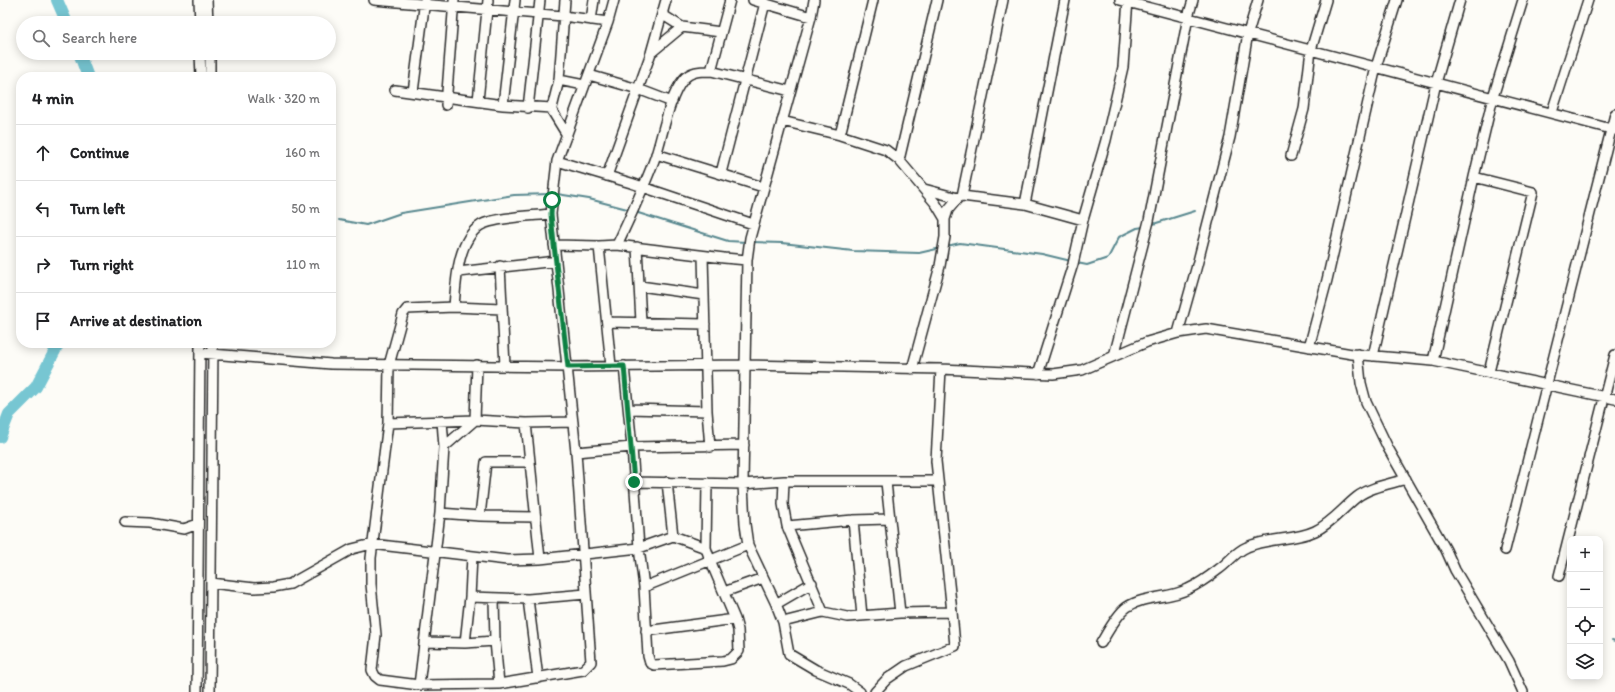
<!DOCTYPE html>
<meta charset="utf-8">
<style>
:root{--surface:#fff;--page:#f6f6f6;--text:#202124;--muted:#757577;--line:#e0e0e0}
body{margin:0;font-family:Itim,sans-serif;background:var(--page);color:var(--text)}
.controls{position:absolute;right:12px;bottom:12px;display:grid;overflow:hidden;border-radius:8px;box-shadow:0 2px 10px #0003}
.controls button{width:36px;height:36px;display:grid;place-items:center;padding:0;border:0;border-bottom:1px solid var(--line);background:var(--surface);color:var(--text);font:20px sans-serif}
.stop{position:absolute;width:12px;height:12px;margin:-9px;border:3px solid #0b8043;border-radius:50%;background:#fff}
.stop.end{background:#0b8043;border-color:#fff;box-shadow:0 1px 4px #0008}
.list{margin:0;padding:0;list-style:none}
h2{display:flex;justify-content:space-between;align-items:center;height:52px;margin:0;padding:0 16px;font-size:17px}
h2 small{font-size:13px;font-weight:400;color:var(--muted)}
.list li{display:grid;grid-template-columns:26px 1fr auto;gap:12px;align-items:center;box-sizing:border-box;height:56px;padding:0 16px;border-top:1px solid var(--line)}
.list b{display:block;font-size:15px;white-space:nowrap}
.list em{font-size:13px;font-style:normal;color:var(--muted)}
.icon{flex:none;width:22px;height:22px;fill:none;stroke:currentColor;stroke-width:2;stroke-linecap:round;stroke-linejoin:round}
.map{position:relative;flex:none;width:1615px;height:692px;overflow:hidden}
.search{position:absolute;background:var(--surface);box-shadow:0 2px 10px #0003;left:16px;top:16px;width:320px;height:44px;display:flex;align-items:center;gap:10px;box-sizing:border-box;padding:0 14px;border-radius:22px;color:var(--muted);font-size:15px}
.panel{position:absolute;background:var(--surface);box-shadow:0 2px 10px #0003;left:16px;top:72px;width:320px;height:276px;border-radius:16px}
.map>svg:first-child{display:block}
</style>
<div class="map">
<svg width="1615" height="692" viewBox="0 0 1615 692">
<rect width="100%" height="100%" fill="#fdfcf7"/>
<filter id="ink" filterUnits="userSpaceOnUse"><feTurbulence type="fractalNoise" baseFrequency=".025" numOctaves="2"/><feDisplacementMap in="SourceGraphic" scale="8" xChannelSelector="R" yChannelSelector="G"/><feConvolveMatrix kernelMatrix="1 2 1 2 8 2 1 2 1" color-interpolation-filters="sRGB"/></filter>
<g filter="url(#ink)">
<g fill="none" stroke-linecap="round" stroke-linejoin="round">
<!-- stream -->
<path stroke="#59888f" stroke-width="2" d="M557,194L589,199L631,210
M635,212L728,241L746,242
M339,220L366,225L401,213L514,195L551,194
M1150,225L1195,211
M752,242L782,243L853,251L919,253L941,248
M947,246L960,243L1042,254L1071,261
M1077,263L1087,265L1108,258L1119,237L1137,228L1144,227
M1612,640L1615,641"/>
<!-- river -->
<path stroke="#77c6d2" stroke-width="12" d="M57,0L67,23
M79,53L88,77
M0,437L9,414L36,387L59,343"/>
<defs>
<path id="minor" d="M199,0L200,23
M207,0L208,23
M374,0L563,16L608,22
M753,0L811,17
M814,0L811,17L750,238L747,260L745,365L743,484L745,524L748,545L776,604L783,622L789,654L816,670L849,684L860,692
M1120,0L1615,130
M663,15L682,27
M591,20L594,0
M652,52L682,27L721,32
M200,53L201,77
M210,53V77
M711,71L730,0
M589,75L638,89L672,102
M559,80L584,85
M395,90L503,105L552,108L559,80L565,0
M413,92L425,0
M478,101L488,0
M446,105L454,0
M503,105L515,0
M528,108L540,0
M551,109L567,135
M1552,112L1588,0
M782,121L840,135L886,150L899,160L936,204L945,219
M840,135L873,0
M656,154L763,187
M1291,156L1304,109L1311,50L1326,0
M899,160L937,0
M557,161L631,183L753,224
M721,173L765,3
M607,176L651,53L666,0
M1474,177L1533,192L1489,372
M924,189L958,198
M962,196L1003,0
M1025,204L1065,0
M554,245L599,246L617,245L724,258L747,260
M617,245C631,215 645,186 656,155C663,134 669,97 683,80C690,71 700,71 711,71L790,91
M599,246L611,366
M637,247L641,322
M703,256L707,411L710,447
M500,266L505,366
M458,272L556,261
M640,286L704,295
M454,307C456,282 457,240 481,225C495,217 534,216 551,214
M502,309L454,307L407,309L403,314L389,365L388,423L371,558V584L376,635L372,670L375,676L380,680L419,685L499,684L583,670L591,662L576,452L551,214L557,161L608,22L614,0
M607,322L705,324
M1178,333L1196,269L1230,137L1248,33L1258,0
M1309,347L1327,280L1376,67L1397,0
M200,353L331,364L568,367L745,365L941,369L1053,374L1082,370L1147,342L1178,333L1206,329L1352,354L1433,361L1615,399
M1358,354L1361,383L1366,402L1388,448L1446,550L1455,570L1509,661L1523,692
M1114,356L1149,221L1188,17L1193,0
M1373,356L1436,83L1460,0
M1433,361L1474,177L1493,97L1523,0
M624,366L632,447L639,548L644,587L648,656L650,663L654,665L723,661L731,659L739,651L738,630L735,619L710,560L706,548L707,483
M912,369L940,266L945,237V219L948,210L958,198L962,196L1025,204L1083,220
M1038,374L1073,264L1083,220L1106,140L1123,67L1128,0
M629,409L707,411
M388,423L475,420L526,423L573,422
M526,423L540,559
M444,447L475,420L477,365
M576,452L632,447L744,445
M784,481L783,504L787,526L823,612
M634,482L743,484L784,481H938
M667,482L673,536
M886,482L900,613
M440,513L480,516L536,517
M480,516L486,462H530
M853,520L862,616
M125,522L150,523L184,529L198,524
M787,526L853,520L889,519
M1505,550L1615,114
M1559,576L1615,355
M211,583L254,588L273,587L290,584L352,549L372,544L507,560L540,559L639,548L673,536L706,548
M644,587L748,545
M724,592L763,578
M470,597L528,599L586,594
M528,599L538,678
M776,604L812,583
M783,622L823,612L847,617L900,613L952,612L936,461L941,369
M646,631L735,619
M495,641L499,684
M424,642L465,643L495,641L494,599
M465,643L470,597L472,556
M1101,643C1107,633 1117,614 1127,607C1145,595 1170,599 1188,589C1199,584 1210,576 1219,569C1229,562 1235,552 1247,547C1269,537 1294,541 1315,531C1332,523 1343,508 1357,497C1370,487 1390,484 1406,479
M419,685L440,513L444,447L442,421
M197,692L200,343
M210,692L213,343
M875,692L887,679L906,666L955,646L952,612"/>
</defs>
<!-- minor casing -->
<use href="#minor" stroke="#2b2b2b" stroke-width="12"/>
<!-- minor -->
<use href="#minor" stroke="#fdfcf7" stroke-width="9"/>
</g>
</g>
<g fill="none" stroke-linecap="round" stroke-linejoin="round" filter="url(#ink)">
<!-- route -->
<path stroke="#0b8043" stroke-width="5" d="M552,200L551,214L554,245L568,367L624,366L634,482"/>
</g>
</svg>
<div class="controls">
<button>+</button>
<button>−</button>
<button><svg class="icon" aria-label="locate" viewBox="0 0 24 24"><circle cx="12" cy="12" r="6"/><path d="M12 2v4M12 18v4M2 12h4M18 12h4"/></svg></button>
<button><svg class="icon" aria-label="layers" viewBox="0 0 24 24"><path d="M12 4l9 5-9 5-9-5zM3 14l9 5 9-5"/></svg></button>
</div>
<div class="stop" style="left:552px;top:200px"></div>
<div class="stop end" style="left:634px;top:482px"></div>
<div class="search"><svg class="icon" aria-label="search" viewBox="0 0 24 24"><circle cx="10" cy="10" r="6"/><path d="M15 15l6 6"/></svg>Search here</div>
<section class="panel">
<h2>4 min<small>Walk · 320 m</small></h2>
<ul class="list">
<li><svg class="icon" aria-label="ahead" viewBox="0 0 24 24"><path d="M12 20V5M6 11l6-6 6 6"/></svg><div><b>Continue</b></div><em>160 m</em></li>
<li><svg class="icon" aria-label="left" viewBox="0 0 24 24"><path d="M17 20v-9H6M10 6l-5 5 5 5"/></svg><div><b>Turn left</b></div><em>50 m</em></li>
<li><svg class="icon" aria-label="right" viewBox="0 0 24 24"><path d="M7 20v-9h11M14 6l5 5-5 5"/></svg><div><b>Turn right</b></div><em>110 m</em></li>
<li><svg class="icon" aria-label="arrive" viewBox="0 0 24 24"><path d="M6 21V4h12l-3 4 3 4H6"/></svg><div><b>Arrive at destination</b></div></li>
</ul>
</section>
</div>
